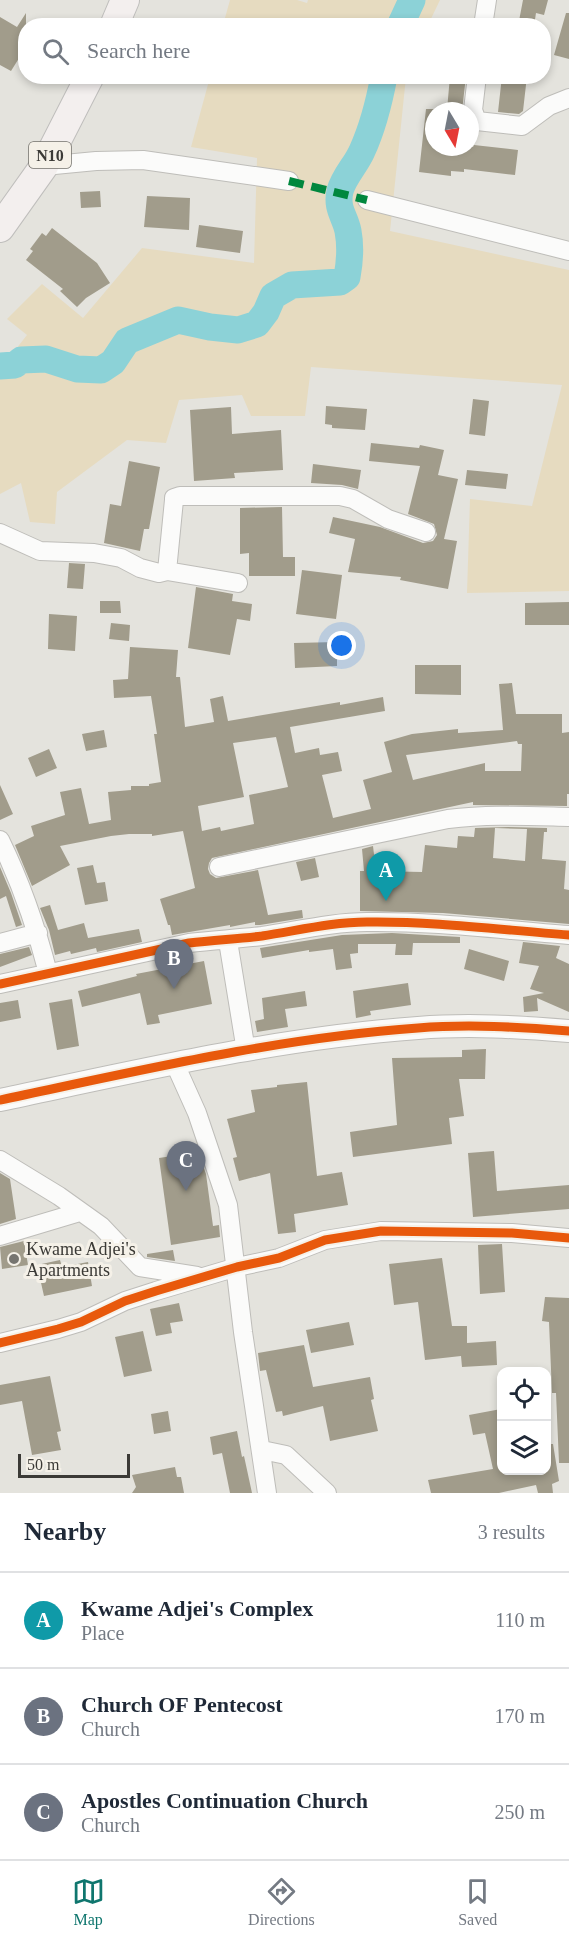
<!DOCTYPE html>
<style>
:root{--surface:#fff;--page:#f6f6f7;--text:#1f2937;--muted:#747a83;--line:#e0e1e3;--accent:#0f766e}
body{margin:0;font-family:"Times New Roman",serif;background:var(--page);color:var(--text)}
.controls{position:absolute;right:18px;bottom:18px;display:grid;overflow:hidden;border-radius:12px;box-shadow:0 3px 9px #0003}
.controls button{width:54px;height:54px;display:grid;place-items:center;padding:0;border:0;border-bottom:2px solid var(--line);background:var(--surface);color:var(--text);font:30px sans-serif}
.compass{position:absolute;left:425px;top:102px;width:54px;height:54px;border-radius:50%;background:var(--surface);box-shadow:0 3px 9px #0003;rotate:170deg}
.scale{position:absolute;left:18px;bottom:15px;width:112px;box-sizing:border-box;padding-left:6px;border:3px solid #3b3a36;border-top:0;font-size:16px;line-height:21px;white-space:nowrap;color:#3b3a36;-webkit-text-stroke:4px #f5f1e8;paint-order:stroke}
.you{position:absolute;left:342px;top:646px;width:21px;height:21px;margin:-15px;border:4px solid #fff;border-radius:50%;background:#1a73e8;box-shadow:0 0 0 9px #1a73e833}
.badge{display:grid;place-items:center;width:39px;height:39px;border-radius:50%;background:var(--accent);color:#fff;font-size:20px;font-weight:700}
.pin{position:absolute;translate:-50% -50px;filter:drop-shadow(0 2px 3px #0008)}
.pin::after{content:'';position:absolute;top:32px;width:21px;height:18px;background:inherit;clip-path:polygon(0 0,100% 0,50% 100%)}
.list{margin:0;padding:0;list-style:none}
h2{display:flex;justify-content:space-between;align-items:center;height:78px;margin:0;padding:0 24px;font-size:26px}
h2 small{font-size:20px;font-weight:400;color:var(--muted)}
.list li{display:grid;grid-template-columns:39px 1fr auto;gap:18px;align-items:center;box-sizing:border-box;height:96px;padding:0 24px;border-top:2px solid var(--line)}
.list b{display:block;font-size:22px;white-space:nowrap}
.list p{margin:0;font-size:20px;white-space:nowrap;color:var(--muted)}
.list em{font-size:20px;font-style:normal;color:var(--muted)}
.icon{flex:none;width:33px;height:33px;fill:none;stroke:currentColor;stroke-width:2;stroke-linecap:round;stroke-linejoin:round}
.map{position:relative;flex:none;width:569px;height:1493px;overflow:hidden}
.search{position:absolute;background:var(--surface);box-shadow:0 3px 9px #0003;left:18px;right:18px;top:18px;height:66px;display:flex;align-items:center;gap:15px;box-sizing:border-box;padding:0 21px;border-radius:24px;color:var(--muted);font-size:22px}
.sheet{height:366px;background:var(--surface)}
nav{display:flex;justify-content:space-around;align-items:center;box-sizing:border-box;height:84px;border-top:2px solid var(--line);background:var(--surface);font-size:16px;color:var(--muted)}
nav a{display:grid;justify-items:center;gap:3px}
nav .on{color:var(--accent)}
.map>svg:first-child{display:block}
</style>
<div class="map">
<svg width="569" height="1493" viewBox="0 0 569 1493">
<rect width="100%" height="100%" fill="#e4e3dd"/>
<!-- green -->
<path fill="#e6dbc0" d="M230,0H297L307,3L308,0H440L428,25H223Z
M210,77H406L390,231L569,270V591L467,593L470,499L532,506L562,385L311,367L305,416H251L242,395L179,400L166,443L127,440L57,492L55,524L30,522L21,483L0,494V356L12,354L27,335L7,319L42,284L83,318L142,248L254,263L257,158L191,147Z"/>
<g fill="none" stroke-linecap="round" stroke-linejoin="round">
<!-- river -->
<path stroke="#8cd2d7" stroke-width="27" d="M400,26L412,0
M0,366L15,365L21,360L46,359L77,369L101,370L113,362L127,341L178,320L210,327L238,330L257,324L266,312L273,296L292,285L340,282L347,277C350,261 351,247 348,231C345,216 336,209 340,191C344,176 356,165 362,151C373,127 379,103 384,76"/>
</g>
<!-- building -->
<path fill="#a19c8b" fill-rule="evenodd" d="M523,0H548L544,15L536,13L534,26H518Z
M26,13V47L11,71L0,65V17L17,27Z
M566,13H569V59L554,55Z
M450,76H466L462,111L447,110Z
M502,76H527L523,111L519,114L498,112Z
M426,109H434V147H473L474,145L518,150L515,175L464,169V172L451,171V176L419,172Z
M100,191L101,207L81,208L80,192Z
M147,196L190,198L189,230L144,227Z
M199,225L243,231L240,253L196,247Z
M52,228L97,263L110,283L86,298L77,307L60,291L63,289L26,260L33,251L30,249L42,233L46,236Z
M473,399L489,401L485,436L469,434Z
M326,406L367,409L365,430L332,428V425L325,424Z
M231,407L232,434L281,430L283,470L234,473L235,478L194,481L190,410Z
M371,443L419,448L420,445L444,450L438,475L458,479L444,539L457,541L448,589L400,580L401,577L348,572L355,539L329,533L333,517L380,527L423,543L433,541L437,535L434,524L408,514L420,466L369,461Z
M129,461L160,467L149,529H144L140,551L104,543L110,504L121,506Z
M313,464L361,470L358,489L342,485L311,483Z
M467,470L508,474L506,489L465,485Z
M282,507L283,557H295V576H249V553L240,554V508Z
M69,563L85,564L83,589L67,588Z
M302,570L342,575L336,619L296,614Z
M196,587L233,594L232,601L252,604L250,621L237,619L230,655L188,648Z
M100,601H120L121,613H100Z
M569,602V625H525V603Z
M49,614L77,616L75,651L48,649Z
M111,623L130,625L129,641L109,639Z
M337,642V666L295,668L294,643Z
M130,647L178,650L176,677H180L185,727L214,722L210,699L223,696L228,721L340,702V705L383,697L385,711L290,727L295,753L319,748L320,755L338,752L342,771L322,775L333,818L371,809L363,780L392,772L384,742L412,734L458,729V733L503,730L499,684L512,683L516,714H562V733L569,732V794H567V806L473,805V802L212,858L209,863L208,869L210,874L216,878L258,870L268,915L302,910L303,918L260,925H255V922L230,927V925L172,935L170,925H168L160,899L195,888L183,831L152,836V834H129L111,836L60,846L70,865L32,886L15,845L34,836L31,826L65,815L60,792L81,788L89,824L111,820L108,792L131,790V786H149V784L161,782L154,734H157L151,696L114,698L113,680L128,679ZM276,737L288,787L249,795L254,824L221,831L220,827L202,831L198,806L244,797L233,743ZM517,741L518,744H522L521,771H485V763L413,780L406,755Z
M415,665H461V695L415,694Z
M104,730L107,747L86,751L82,734Z
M49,749L57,768L36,777L28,758Z
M0,785L13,814L0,820Z
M508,827L547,828V832H544L542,859L566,861L564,889L569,890V924L443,913L360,911V871H364L362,849L373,846L376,871L422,872L425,845L457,848L458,836L474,837L475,828ZM495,828L527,829L525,861L493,858Z
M315,858L319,877L301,881L296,862Z
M93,865L97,883L105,882L108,901L85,905L77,868Z
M0,867L11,893L22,925L16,927L6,896L0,899Z
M50,905L58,930L84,923L88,938L139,929L142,942L97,952L96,948L71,954L70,951L55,955L49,930L40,908Z
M392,933L460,937V943H413L412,955H395L396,944H358V953L350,954L352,968L336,970L333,949L309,952V950L262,958L260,948L342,935Z
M523,942L560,946L556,958L569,964V1012L537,998L538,1011L524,1012L523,997L544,993L530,989L539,966L519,963Z
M29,947L32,955L0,967V954Z
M469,949L509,961L504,981L464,969Z
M204,961L212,1004L158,1015L160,1023L147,1025L140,993L82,1007L78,991L137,976L136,974Z
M408,983L411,1005L370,1011L371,1015L356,1018L353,991Z
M305,991L307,1006L285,1009L288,1027L257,1032L255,1021L264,1019L262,998Z
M72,999L79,1046L57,1050L49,1003Z
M18,1000L21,1018L0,1022V1003Z
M486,1049L485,1079H459L464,1116L449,1118L452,1144L353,1157L350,1132L397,1125L392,1058L462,1057V1050Z
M307,1082L317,1176L342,1172L348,1205L294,1214L296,1232L278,1234L270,1173L239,1181L233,1158L237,1157L227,1119L255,1112L251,1090L277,1087V1085Z
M494,1151L497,1191L569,1185V1209L473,1217L468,1153Z
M198,1152L206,1174L213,1226L219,1225L220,1237L171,1245L159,1158Z
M0,1173L10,1179L16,1219L0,1224Z
M24,1241L28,1265L2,1269L0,1247Z
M502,1244L505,1292L480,1294L478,1245Z
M173,1250L175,1261L147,1257V1254Z
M442,1258L452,1326H467V1343L496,1341L497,1365L462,1367L461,1356L425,1360L418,1302L394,1305L389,1264Z
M60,1260L62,1267L88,1262L92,1286L44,1296L37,1265Z
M545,1297L569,1298V1463H559L556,1393H552L549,1322L542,1321Z
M179,1303L183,1321L170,1323L172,1333L156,1336L150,1309Z
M349,1322L354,1345L311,1353L306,1330Z
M143,1331L152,1371L124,1377L115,1337Z
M304,1345L313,1387L370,1377L374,1399L371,1400L378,1431L330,1441L323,1406L283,1416L282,1411L276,1412L266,1370L260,1371L258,1353Z
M50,1376L61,1431L57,1432L61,1450L32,1455L22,1401L0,1405V1385Z
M501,1409V1470H546V1444H553L559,1481L552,1484L553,1493H538L536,1485L499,1493H431L428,1480L493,1469L485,1433L473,1435L469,1415Z
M168,1411L171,1431L154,1434L151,1414Z
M237,1431L242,1457L244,1456L252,1493H230L222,1453L213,1455L210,1437Z
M175,1467L177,1477H181L184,1493H132L136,1487L132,1475Z"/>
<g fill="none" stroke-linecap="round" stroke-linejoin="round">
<defs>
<path id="minor" d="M483,26L487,0
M477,76L473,110L477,121L522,126L549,106L569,98
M44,166L96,161L143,160L289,181
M367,200L569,251
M0,533L40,551L94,553L121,558L140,568L159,573L167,571L238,583
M167,571L174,500V498L180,496H340L353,499L388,519L426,532
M0,840C21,883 36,926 48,973
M219,867L448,819C488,814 528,816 569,817
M228,941L246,1051
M0,943L38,933
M0,984L189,943C213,940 237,939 262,936C296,931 332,922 367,922C434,921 502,930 569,935
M175,1064L197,1113L228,1205L243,1332L267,1493
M0,1160L59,1196L101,1226L140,1267L197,1276
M0,1236L80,1212
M0,1343L58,1329L81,1322L125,1301L156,1291L237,1267L279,1258L325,1240L381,1231L512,1233L569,1238
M262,1450L286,1455L327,1493"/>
<path id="tertiary" d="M0,1100C138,1071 277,1038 418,1028C469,1024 519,1027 569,1031"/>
<path id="primary" d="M114,26L125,0
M0,228L44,166L90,76"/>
</defs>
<!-- minor casing -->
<use href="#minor" stroke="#bebdb9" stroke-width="20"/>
<!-- tertiary casing -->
<use href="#tertiary" stroke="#bebdb9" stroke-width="24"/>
<!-- primary casing -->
<use href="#primary" stroke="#bfbebc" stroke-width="30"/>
<!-- minor -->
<use href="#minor" stroke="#fbfbfa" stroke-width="18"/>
<!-- tertiary -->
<use href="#tertiary" stroke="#fbfbfa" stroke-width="22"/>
<!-- primary -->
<use href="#primary" stroke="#f3efee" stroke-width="28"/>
<!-- quiet -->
<path stroke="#00873e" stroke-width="8" stroke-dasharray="15 8" stroke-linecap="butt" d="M289,181L367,200"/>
<defs>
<path id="cycleway" d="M0,984L189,943C213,940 237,939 262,936C296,931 332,922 367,922C434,921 502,930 569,935
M0,1100C138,1071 277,1038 418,1028C469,1024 519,1027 569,1031
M0,1343L58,1329L81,1322L125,1301L156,1291L237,1267L279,1258L325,1240L381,1231L512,1233L569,1238"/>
</defs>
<!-- cycleway casing -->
<use href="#cycleway" stroke="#f5f1e8" stroke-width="13"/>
<!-- cycleway -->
<use href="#cycleway" stroke="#e8590c" stroke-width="9"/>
</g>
<!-- markers -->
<circle fill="#767570" stroke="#f5f1e8" stroke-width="2" cx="14" cy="1259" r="6"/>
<g text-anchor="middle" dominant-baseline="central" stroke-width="6" stroke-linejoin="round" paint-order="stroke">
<!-- shield labels -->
<rect fill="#f5f1e8" stroke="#73716b" stroke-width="1.5" x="29" y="142" width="42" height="26" rx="4.5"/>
<g font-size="16" font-weight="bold" fill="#3b3a36">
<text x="50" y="155">N10</text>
</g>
<!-- poi labels -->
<g font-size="18" fill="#3b3a36" stroke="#f5f1e8" text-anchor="start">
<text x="26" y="1249">Kwame Adjei's<tspan x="26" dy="21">Apartments</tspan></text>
</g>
</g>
</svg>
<div class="controls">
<button><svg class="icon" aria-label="locate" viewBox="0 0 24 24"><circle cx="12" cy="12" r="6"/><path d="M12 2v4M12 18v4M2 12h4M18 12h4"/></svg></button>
<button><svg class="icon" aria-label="layers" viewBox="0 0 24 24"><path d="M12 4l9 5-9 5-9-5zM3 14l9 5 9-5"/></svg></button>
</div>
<svg class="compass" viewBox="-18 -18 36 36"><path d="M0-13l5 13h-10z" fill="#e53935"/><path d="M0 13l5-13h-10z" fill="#747a83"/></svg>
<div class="scale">50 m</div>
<div class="you"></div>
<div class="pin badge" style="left:386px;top:901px;background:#0f9aa8">A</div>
<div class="pin badge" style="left:174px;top:989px;background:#6b7280">B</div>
<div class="pin badge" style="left:186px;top:1191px;background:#6b7280">C</div>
<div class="search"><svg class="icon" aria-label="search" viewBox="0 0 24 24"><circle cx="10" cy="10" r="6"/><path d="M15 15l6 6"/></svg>Search here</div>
</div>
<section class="sheet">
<h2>Nearby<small>3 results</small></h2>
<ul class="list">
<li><span class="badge" style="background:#0f9aa8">A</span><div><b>Kwame Adjei's Complex</b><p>Place</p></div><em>110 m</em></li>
<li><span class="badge" style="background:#6b7280">B</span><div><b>Church OF Pentecost</b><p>Church</p></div><em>170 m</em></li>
<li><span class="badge" style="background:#6b7280">C</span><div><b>Apostles Continuation Church</b><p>Church</p></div><em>250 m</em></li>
</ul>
</section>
<nav>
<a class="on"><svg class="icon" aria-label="map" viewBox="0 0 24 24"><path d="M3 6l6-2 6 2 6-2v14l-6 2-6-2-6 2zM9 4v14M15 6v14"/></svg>Map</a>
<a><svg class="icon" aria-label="directions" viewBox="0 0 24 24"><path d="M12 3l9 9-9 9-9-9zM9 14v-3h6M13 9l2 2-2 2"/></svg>Directions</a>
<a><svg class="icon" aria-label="saved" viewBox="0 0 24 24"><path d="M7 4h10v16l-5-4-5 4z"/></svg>Saved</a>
</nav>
